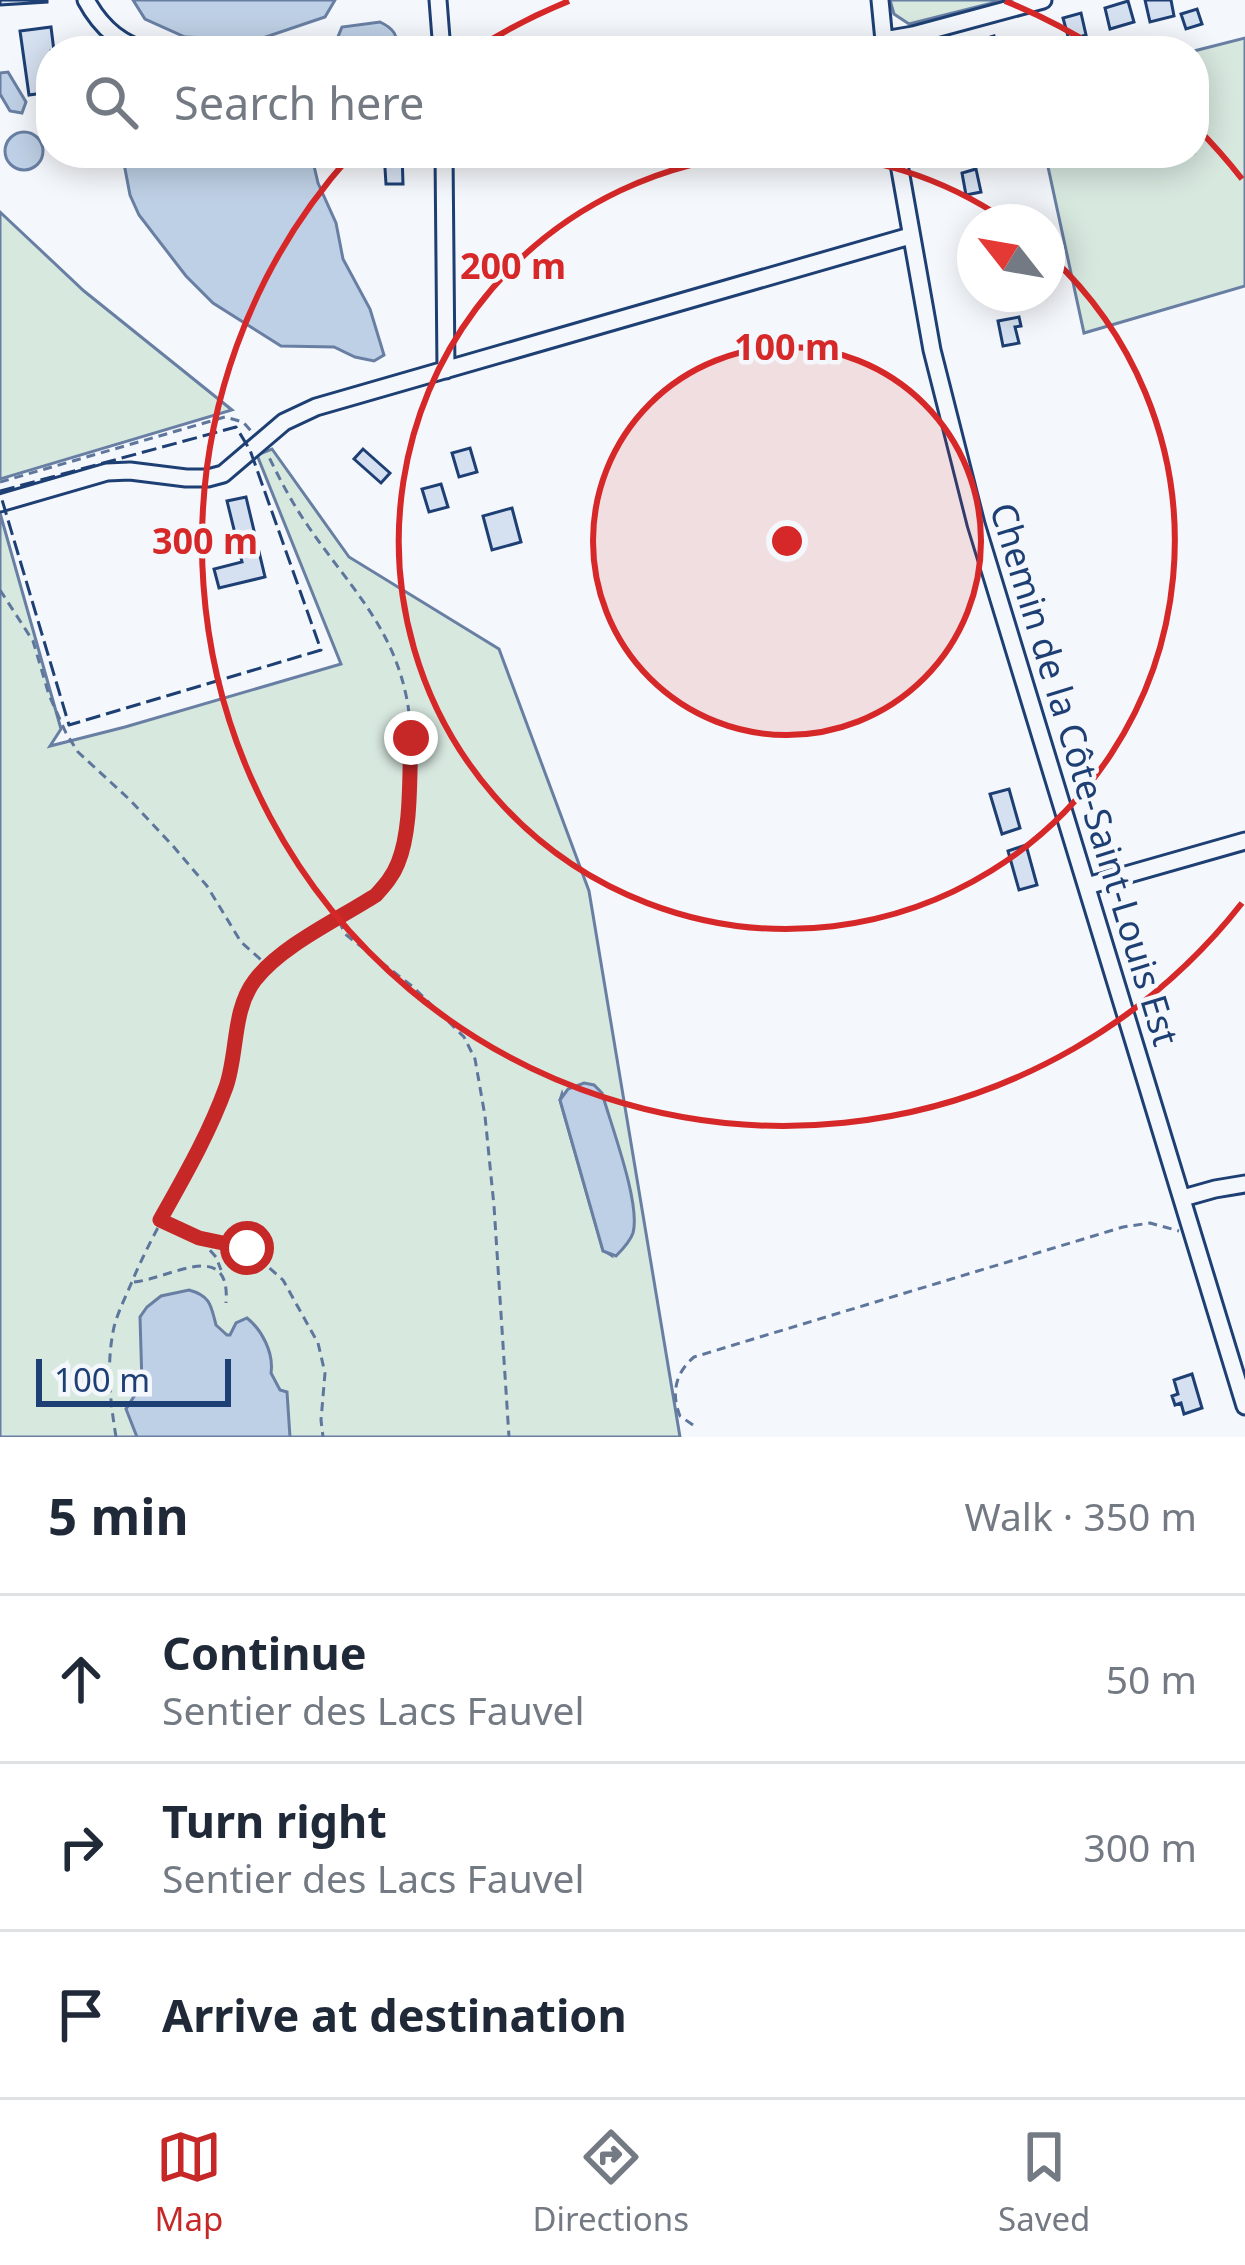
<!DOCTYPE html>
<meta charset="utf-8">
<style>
:root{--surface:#fff;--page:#f2f2f3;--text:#1f2937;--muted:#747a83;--line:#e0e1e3;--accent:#c62828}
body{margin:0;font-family:"Noto Sans",sans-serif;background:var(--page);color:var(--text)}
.compass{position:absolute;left:957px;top:204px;width:108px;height:108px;border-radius:50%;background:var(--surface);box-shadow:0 6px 30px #0003;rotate:301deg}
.scale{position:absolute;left:36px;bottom:30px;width:195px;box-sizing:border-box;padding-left:12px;border:6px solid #1d3f73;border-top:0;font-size:33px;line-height:42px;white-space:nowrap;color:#1d3f73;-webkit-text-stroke:9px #f4f7fb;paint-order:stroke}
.stop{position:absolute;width:36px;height:36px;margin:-27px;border:9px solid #c62828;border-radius:50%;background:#fff}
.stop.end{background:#c62828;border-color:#fff;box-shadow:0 3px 12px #0008}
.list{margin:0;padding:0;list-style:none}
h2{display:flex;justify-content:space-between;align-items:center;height:156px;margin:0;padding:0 48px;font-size:51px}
h2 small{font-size:39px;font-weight:400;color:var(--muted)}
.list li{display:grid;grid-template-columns:78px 1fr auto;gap:36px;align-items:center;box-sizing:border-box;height:168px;padding:0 48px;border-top:3px solid var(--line)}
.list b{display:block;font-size:45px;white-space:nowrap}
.list p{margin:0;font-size:39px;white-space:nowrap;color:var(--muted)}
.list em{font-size:39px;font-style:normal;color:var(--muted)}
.icon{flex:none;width:66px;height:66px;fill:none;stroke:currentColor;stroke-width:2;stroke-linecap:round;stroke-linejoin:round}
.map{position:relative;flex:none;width:1245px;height:1437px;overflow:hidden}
.search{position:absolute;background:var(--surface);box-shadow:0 6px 30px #0003;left:36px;right:36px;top:36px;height:132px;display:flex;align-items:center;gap:30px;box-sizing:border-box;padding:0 42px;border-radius:48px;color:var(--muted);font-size:45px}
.sheet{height:660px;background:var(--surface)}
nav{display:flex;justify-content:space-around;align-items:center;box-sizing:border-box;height:168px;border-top:3px solid var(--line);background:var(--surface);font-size:33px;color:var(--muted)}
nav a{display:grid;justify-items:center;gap:6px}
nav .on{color:var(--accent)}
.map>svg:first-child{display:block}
</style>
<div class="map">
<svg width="1245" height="1437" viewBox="0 0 1245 1437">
<rect width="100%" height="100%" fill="#f4f7fb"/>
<!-- green -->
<path fill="#d7e8df" stroke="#687fa3" stroke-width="3" fill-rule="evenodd" d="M890,0H1004L909,24L894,14Z
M1245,38V286L1084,333L1045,153H1194V51Z
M0,212L84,291L232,410L0,479Z
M272,449L349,557L499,649L589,891L680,1437H0V513L61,729L50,746L125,727L341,664L257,455ZM562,1094L611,1255L603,1250L560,1100Z"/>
<!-- water -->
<path fill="#bed0e5" stroke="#687fa3" stroke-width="3" d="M133,0H335L325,17L257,40L185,37L145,19Z
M380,22C395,29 397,35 398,51H332L342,27Z
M8,72L26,102L22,113L10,111L0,94V73Z
M5 151a19 19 0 1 1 38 0a19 19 0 1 1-38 0Z
M122,153H311L318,183L336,223L343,259L370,309L384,355L374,361L355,357L334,347L281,346L213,303L186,276L139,215L130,195Z
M584,1083L594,1085L602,1093C611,1125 641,1204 633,1233C630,1242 622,1250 616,1256L603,1251L560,1100L568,1089Z
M189,1290C211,1296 211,1306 216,1325L227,1335H230L236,1323L247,1318C262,1330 274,1353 271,1373L280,1390L287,1392L290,1437H137L126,1409L142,1384L140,1317L147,1307L161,1296Z"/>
<!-- building -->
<path fill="#d5e0f0" stroke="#1d3f73" stroke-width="3" d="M0,0H47V2L0,5Z
M1145,0H1171L1174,16L1150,22Z
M1128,1L1134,22L1110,29L1105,8Z
M1197,9L1202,24L1186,29L1181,14Z
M1081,13L1086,35L1069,40L1063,18Z
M51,27L54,51H51V92L29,95L20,31Z
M994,36L998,51H974L971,43Z
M384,153H402L403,184H386Z
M976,169L981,192L966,195L962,173Z
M1019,317L1021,326L1015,327L1019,343L1003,346L998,321Z
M470,448L477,472L459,477L452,453Z
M363,449L390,473L381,483L354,459Z
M441,484L448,507L429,512L422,489Z
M246,497L265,577L219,588L214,569L242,562L227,501Z
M512,508L521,542L492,550L483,516Z
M1009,789L1020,828L1002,834L990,794Z
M1026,845L1037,885L1019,890L1008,851Z
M1192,1374L1202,1408L1184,1414L1181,1403L1175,1405L1172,1396L1178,1394L1174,1380Z"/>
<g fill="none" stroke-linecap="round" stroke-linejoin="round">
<defs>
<path id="minor" d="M86,0C100,26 120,45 149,51
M438,0L442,51
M880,0L885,51
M884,40L913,35L1043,0
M216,51L312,48
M444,153L446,370
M897,153L932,350L976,524L1245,1406
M0,503L107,472L130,471L186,478H208L223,474L284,422L316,407L910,236
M1087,886L1245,841
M1183,1198L1215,1189L1245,1184"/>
</defs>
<!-- minor casing -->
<use href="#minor" stroke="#1d3f73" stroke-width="21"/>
<!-- path -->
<path stroke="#5e769c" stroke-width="3" stroke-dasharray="9 6" stroke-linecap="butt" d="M0,482L225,417L243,422L251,431
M0,590L33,641L49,695L66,733L78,752L130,800L173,846L207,886L241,942L267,965
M339,921L345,934L413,987L444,1017L464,1037L475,1059L485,1116L494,1206L509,1437
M162,1221L199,1238L247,1248L283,1280L318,1343L325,1373L321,1420L323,1437
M200,1239L216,1257L221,1270
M134,1282C169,1279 231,1237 226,1303
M693,1425L680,1416C671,1394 675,1373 694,1357L1123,1227L1150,1223L1179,1231
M116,1437C110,1400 106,1364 114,1327C118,1312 125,1298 131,1284C159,1216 204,1155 227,1085C238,1051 232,1008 256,979C284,945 338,919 377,895C403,864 405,832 407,792C409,761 413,731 407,700C393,626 348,585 308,526C292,503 279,478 267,453"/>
<!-- minor -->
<use href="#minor" stroke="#f4f7fb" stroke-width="15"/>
<!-- fence -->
<path stroke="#1d3f73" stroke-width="3" stroke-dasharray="15 6" stroke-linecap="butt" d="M0,491L236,427L250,450L321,650L69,725L0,493"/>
</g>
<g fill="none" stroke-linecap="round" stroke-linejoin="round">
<!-- route -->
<path stroke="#c62828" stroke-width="15" d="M247,1248L199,1238L160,1220C184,1177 209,1134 226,1087C238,1053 232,1010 255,980C282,945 339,919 376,895C385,885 393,876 398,863C412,829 409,775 411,738"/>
</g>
<!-- distance rings -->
<circle cx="787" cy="541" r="194" fill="#d62828" fill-opacity=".12"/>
<g fill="none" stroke="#d62828" stroke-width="6">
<circle cx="787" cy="541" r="194"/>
<path d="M790 153A388 388 0 0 1 1007 221M1049 255A388 388 0 1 1 784 153"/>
<path d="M1242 903A582 582 0 1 1 351 155M474 50A582 582 0 0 1 569 1M1005 1A582 582 0 0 1 1100 50M1195 126A582 582 0 0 1 1242 179"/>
</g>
<g text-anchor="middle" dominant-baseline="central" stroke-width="9" stroke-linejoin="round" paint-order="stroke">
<!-- street labels -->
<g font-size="36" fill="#1d3f73" stroke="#f4f7fb">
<text transform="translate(1085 774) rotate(73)">Chemin de la Côte-Saint-Louis Est</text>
</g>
</g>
<circle cx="787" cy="541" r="18" fill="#d62828" stroke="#f4f7fb" stroke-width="6"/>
<g font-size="36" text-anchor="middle" font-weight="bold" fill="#d62828" stroke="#f4f7fb" stroke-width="9" stroke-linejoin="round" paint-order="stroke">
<text x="513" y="279">200 m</text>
<text x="787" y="360">100 m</text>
<text x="205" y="554">300 m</text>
</g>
</svg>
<svg class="compass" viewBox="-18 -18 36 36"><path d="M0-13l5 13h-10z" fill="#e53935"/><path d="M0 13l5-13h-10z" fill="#747a83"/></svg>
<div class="scale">100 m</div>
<div class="stop" style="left:247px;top:1248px"></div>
<div class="stop end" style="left:411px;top:738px"></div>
<div class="search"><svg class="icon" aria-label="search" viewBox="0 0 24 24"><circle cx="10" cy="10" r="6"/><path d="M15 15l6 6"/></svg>Search here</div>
</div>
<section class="sheet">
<h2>5 min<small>Walk · 350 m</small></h2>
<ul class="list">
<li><svg class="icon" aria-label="ahead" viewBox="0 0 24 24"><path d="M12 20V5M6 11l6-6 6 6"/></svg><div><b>Continue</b><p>Sentier des Lacs Fauvel</p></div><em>50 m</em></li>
<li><svg class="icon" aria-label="right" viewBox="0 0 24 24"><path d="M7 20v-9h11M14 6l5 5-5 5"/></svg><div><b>Turn right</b><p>Sentier des Lacs Fauvel</p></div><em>300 m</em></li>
<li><svg class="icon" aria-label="arrive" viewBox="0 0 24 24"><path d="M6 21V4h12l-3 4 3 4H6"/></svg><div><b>Arrive at destination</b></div></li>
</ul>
</section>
<nav>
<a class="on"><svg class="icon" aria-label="map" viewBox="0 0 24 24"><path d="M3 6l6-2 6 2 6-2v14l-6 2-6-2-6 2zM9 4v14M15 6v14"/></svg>Map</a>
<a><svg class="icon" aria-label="directions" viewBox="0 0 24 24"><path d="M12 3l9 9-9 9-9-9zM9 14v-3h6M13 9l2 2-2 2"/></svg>Directions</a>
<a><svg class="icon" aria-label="saved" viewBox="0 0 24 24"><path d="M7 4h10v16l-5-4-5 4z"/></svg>Saved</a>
</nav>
